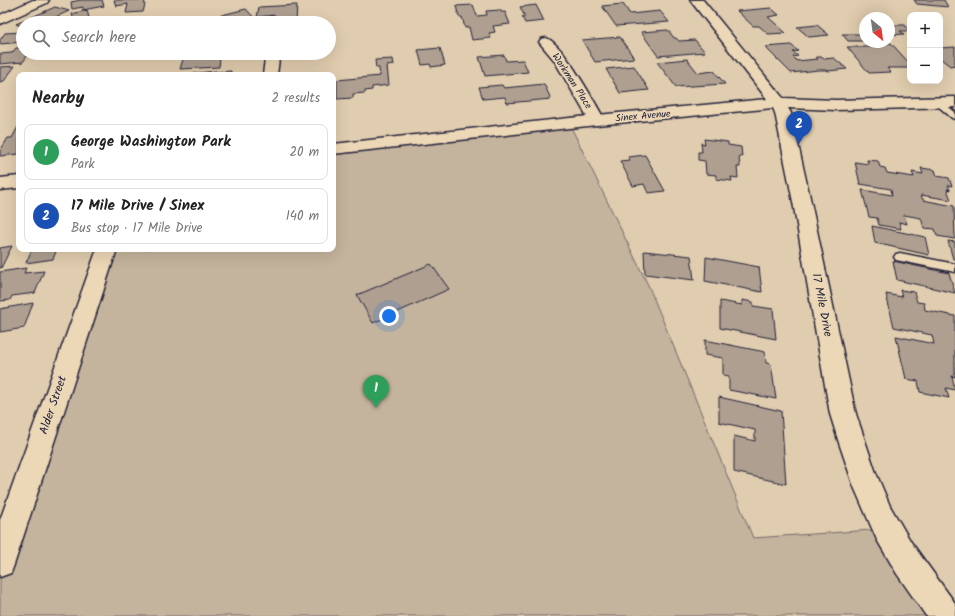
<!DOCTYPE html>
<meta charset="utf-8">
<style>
:root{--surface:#fff;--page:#f2f2f2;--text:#222;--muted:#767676;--line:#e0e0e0;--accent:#0b8043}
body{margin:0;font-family:Kalam,sans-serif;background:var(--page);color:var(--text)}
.controls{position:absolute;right:12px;top:12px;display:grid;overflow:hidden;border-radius:8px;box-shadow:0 4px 16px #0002}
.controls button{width:36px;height:36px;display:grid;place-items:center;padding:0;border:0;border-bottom:1px solid var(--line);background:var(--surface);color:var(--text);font:20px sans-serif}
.compass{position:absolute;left:859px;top:12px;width:36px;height:36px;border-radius:50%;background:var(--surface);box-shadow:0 4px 16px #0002;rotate:151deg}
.you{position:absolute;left:389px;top:316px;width:14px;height:14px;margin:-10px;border:3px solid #fff;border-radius:50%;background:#1a73e8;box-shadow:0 0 0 6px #1a73e833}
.badge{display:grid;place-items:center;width:26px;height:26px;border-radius:50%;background:var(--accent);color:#fff;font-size:13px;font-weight:700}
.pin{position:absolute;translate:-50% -33px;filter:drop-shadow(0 1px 2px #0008)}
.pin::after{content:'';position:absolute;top:21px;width:14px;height:12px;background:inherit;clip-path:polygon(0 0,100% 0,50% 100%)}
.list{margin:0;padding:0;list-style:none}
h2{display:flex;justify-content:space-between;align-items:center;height:52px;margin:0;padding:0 16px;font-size:17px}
h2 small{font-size:13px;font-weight:400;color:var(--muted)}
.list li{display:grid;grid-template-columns:26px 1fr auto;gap:12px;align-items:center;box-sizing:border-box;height:56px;margin:0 8px 8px;padding:0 8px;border:1px solid var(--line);border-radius:8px}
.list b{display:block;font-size:15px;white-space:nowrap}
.list p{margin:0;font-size:13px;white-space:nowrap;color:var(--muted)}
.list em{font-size:13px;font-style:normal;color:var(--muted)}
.icon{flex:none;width:22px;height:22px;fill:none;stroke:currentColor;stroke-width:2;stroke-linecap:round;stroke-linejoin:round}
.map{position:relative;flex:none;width:955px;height:616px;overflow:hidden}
.search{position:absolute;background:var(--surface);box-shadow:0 4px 16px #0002;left:16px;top:16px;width:320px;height:44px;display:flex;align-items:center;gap:10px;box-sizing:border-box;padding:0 14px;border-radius:22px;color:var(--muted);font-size:15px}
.panel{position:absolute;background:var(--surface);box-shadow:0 4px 16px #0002;left:16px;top:72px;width:320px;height:180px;border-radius:8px}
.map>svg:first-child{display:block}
</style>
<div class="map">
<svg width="955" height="616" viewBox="0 0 955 616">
<rect width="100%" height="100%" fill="#e0ccae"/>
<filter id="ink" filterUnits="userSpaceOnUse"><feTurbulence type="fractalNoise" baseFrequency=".025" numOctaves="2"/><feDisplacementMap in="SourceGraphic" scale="8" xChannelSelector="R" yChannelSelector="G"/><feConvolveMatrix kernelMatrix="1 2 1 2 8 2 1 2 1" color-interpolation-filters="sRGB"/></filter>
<g filter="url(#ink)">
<!-- green -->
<path fill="#c4b39d" stroke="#736a6c" d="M569,123L649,287L753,538L887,529L945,616H0V562L107,249H333V149Z"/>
<!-- building -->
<path fill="#ae9f90" stroke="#22223b" d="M81,0H102L104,6L83,10V7L72,9L71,2Z
M114,0H144L145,4L143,12L126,13L128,4L116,6Z
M914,0H944L948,7L917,4Z
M623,4L630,14L660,11L669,22L616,26L602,6Z
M297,5L296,21L293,23H274L275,15L257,17L259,7Z
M473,5L477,16L487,15L486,11L500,10L501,12H505L510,24L493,26L495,32L489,33L491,38L472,40L469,27L465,28L462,17H459L456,6Z
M536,5L544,21L525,23L522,17H525L520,7Z
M55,7L69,11L49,20L69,18L66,23H23V27L16,24Z
M771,8L779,15L768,17L786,33L768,34L759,26H753L737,11Z
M246,9L259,23H224L218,16Z
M87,10L89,18L74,21L72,14Z
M817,25L829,35L809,37L797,27Z
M889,25H905L910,31H900L904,34L889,35Z
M668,30L674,38H676L679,41L695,40L705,52L658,56L641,32Z
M23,32V42L0,44V40L5,33Z
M842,34H865V41H848Z
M620,37L634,58L595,62L582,40Z
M873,43H891L910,64V68H887L891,72L869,73L847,47H876Z
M791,45L798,51L793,52L798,56L793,57L797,61L818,59L816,57H821L824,59L834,58L847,69L828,71L827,70H819L791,73L765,47Z
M955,47V65L950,66L940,58V48Z
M16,48H23V53H29L23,62L0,64V54L12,53Z
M440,48L445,65L431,67L430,64L422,65L418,50Z
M185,53H213L212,58L209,59L220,58L219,67L180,69Z
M504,55L506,61L523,60L528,72L485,76L479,57Z
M393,59L394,65L387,66L389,85L372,87V90L365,91V93L353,94V98L337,99V80L380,76L379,68H376L375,60Z
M687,59L698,73L714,71L725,84L676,87L657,62Z
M15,66L4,81L0,82V67Z
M634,66L649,90L620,93L606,69Z
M216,71V72L231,71V75H178Z
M544,84L551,99L507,103L505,97L483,99L479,87L502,85L504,88Z
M19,125V154L0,156V151L8,138H12Z
M704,139L728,142V145L741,147L742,157H739L740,167H737L738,178L731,177L732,181L716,179V175L706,174L705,161L698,160V152H702L701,143L705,144Z
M645,155L665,191L648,193L644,184L633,186L620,161L630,160L628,157Z
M867,160L878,161L880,167L885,168L887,173L914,177L912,172L923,174L921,168L935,170L937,176L949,178L952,186L948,185L950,190L947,189L951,200L921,195L923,200L954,206L955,239L937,236L935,229L924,228L921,218L904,215L907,224L899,222L901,229L879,225L877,218L869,217L862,190L892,195L891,189L860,184L855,162L868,164Z
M872,226L925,237L929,255L875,243Z
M948,241L955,242V259H953Z
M12,246L1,268H0V248Z
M32,249H57L53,259L26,263Z
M644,251L691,256L694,280L645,274Z
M706,257L759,267L762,292L705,281Z
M893,261L949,273L955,293L897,280Z
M431,264L449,289L373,323L357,295Z
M26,268L24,273L44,271L35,293L12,296L10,300L0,301V272Z
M900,290L914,292L917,302L924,303L925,310L955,316V377L952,376L955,390L946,388L949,398L920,392L918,381L906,379L896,336L934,344L932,335L894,327L886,294L902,297Z
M742,300L753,302V306L773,309L776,339L720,328V301L742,305Z
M33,303L24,328L0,332V309Z
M705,340L765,352L766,363L771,364L776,399L729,390V376L723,375V358L705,355Z
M719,397L781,411L786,484L734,472V436L755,441V430L719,422Z"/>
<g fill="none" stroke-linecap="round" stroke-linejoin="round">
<defs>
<path id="lane" d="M941,101L955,112V119L952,118L938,106L937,104L938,102Z
M900,253L955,264V272L896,260L894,257L896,254Z"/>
<path id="street" d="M33,0H49L47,3L0,24V15Z
M546,38C562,42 595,103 605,120L603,123L597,125L591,123L589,120L554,60L539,42L541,39Z
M262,53H276L279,59L277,75H263L265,59Z
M97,249H117L15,562L11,573L0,577V520Z"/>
<path id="secondary" d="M690,0H703L783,98L836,100L955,97V107L836,110L788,108L791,113L811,202L856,414L876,473L890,506L911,542L955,603V616H926L897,574L877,540L854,487L839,443L830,414L793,202L775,113L773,108L597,125L333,154V144L597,115L767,99Z
M19,176V188L0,190V178Z"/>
</defs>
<!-- lane casing -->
<use href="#lane" stroke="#22223b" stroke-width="3"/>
<!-- street casing -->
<use href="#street" stroke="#22223b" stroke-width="3"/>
<!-- secondary casing -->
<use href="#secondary" stroke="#22223b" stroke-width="3"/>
<!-- lane -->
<use href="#lane" fill="#ecd7b6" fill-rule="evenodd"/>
<!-- street -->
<use href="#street" fill="#ecd7b6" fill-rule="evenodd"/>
<!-- secondary -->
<use href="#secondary" fill="#ecd7b6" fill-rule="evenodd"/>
</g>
</g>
<g text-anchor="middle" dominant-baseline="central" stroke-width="3.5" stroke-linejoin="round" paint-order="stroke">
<!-- far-street labels -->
<g font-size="10" fill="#22223b" stroke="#ecd7b6">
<text transform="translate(572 81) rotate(57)">Workman Place</text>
<text transform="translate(643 116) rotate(-5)">Sinex Avenue</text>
</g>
<!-- street labels -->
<g font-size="12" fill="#22223b" stroke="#ecd7b6">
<text transform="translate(822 305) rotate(79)">17 Mile Drive</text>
<text transform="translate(53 405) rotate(-71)">Alder Street</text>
</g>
</g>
</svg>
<div class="controls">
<button>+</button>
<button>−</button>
</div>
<svg class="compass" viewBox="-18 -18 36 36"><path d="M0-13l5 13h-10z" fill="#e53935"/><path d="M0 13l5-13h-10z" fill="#767676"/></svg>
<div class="you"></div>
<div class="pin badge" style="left:376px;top:408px;background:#2e9e5b">1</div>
<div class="pin badge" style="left:799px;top:144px;background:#1a4fb4">2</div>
<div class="search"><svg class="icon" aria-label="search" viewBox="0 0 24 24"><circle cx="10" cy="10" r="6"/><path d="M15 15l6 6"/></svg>Search here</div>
<section class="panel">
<h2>Nearby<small>2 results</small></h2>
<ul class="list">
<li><span class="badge" style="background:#2e9e5b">1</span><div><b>George Washington Park</b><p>Park</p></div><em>20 m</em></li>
<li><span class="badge" style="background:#1a4fb4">2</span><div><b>17 Mile Drive / Sinex</b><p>Bus stop · 17 Mile Drive</p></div><em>140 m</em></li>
</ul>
</section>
</div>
